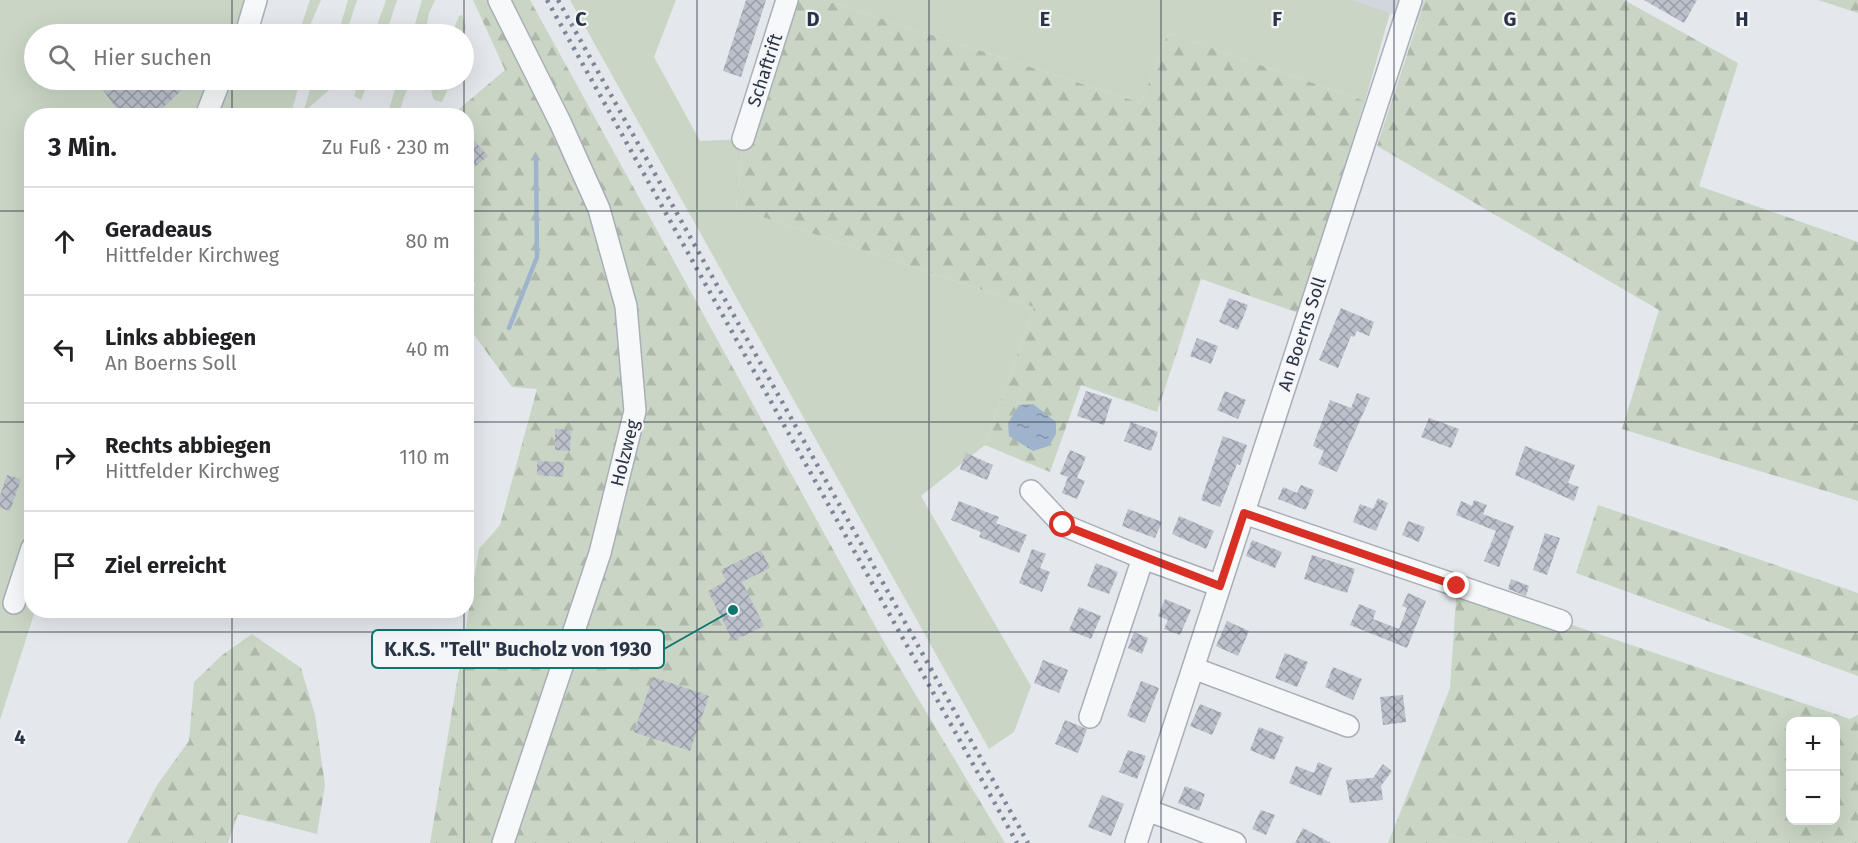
<!DOCTYPE html>
<html lang="de">
<meta charset="utf-8">
<style>
:root{--surface:#fff;--page:#f2f2f2;--text:#202124;--muted:#757577;--line:#e0e0e0}
body{margin:0;font-family:"Fira Sans",sans-serif;background:var(--page);color:var(--text)}
.controls{position:absolute;right:18px;bottom:18px;display:grid;overflow:hidden;border-radius:12px;box-shadow:0 6px 24px #0002}
.controls button{width:54px;height:54px;display:grid;place-items:center;padding:0;border:0;border-bottom:2px solid var(--line);background:var(--surface);color:var(--text);font:30px sans-serif}
.stop{position:absolute;width:18px;height:18px;margin:-14px;border:4px solid #d93025;border-radius:50%;background:#fff}
.stop.end{background:#d93025;border-color:#fff;box-shadow:0 2px 6px #0008}
.list{margin:0;padding:0;list-style:none}
h2{display:flex;justify-content:space-between;align-items:center;height:78px;margin:0;padding:0 24px;font-size:26px}
h2 small{font-size:20px;font-weight:400;color:var(--muted)}
.list li{display:grid;grid-template-columns:39px 1fr auto;gap:18px;align-items:center;box-sizing:border-box;height:108px;padding:0 24px;border-top:2px solid var(--line)}
.list b{display:block;font-size:22px;white-space:nowrap}
.list p{margin:0;font-size:20px;white-space:nowrap;color:var(--muted)}
.list em{font-size:20px;font-style:normal;color:var(--muted)}
.icon{flex:none;width:33px;height:33px;fill:none;stroke:currentColor;stroke-width:2;stroke-linecap:round;stroke-linejoin:round}
.map{position:relative;flex:none;width:1858px;height:843px;overflow:hidden}
.search{position:absolute;background:var(--surface);box-shadow:0 6px 24px #0002;left:24px;top:24px;width:450px;height:66px;display:flex;align-items:center;gap:15px;box-sizing:border-box;padding:0 21px;border-radius:33px;color:var(--muted);font-size:22px}
.panel{position:absolute;background:var(--surface);box-shadow:0 6px 24px #0002;left:24px;top:108px;width:450px;height:510px;border-radius:24px}
.map>svg:first-child{display:block}
</style>
<div class="map">
<svg width="1858" height="843" viewBox="0 0 1858 843">
<defs>
<pattern id="forest-firs" width="22" height="20" patternUnits="userSpaceOnUse" patternTransform="scale(1.5)"><rect width="22" height="20" fill="#c9d6c5"/><path d="M5 1l3.5 6h-7zM16 11l3.5 6h-7z" fill="#adb8ab"/></pattern>
<pattern id="water-ripples" width="26" height="14" patternUnits="userSpaceOnUse" patternTransform="scale(1.5)"><rect width="26" height="14" fill="#9fb4cc"/><path d="M2 4q2-2 4 0t4 0M15 11q2-2 4 0t4 0" fill="none" stroke="#8293a7"/></pattern>
<pattern id="building-cross-hatch" width="8" height="8" patternUnits="userSpaceOnUse" patternTransform="scale(1.5)"><rect width="8" height="8" fill="#bbc0ca"/><path d="M0 0l8 8M0 8l8-8" fill="none" stroke="#989da6"/></pattern>
</defs>
<rect width="100%" height="100%" fill="#e4e7ec"/>
<!-- built -->
<path fill="#d2d6de" d="M1352,0H1425L1417,23Z"/>
<!-- green -->
<path fill="#c9d6c5" d="M0,0H256L246,34H34V80H220L206,115L32,116V610L35,611L0,720Z
M310,0H321L306,34L300,29Z
M348,0H357L346,34H338Z
M386,0H397L386,34H374Z
M422,0H435L429,13L425,34H412Z
M570,0H676L654,57L700,141L743,139L736,208L1034,307L985,445L921,496L1031,686L1014,732L989,749Z
M824,0H1352L1390,13L1365,101L1168,33L1141,103Z
M462,15L466,28L463,34H452L459,16Z
M230,80H300L291,115L215,116Z
M314,80L329,90L303,113L312,83Z
M360,80H369L361,100L354,96Z
M398,80H410L398,115H387Z
M434,80H452L442,102L434,100C431,92 430,87 434,80Z
M1448,835L1482,843H1444Z"/>
<!-- forest -->
<path fill="url(#forest-firs)" fill-rule="evenodd" d="M473,0H530L884,642L1005,843H430L479,549L500,525L537,389L512,387L467,325V299L475,285L467,271L466,116L452,115L505,70Z
M787,0H824L1141,103L1168,33L1365,101L1299,313L1201,279L1157,412L1081,385L1050,472L985,445L1034,307L736,208L743,139Z
M1425,0H1624L1738,63L1699,186L1858,242V501L1622,429L1659,310L1377,146Z
M1819,0H1858V13L1818,0Z
M1598,505L1858,593V676L1576,573Z
M1457,586L1850,719L1858,715V843H1482L1448,835L1444,843H1388L1450,688ZM1790,722H1836V820H1790Z
M252,634L301,668L315,715L325,785L317,834L238,814L228,843H127L157,785L189,741L194,682L221,656Z"/>
<!-- water -->
<path fill="url(#water-ripples)" d="M1033,404L1056,422V434L1049,446L1033,451L1009,436L1008,423L1019,405Z"/>
<g fill="none" stroke-linecap="round" stroke-linejoin="round">
<!-- stream -->
<path stroke="#9fb4cc" stroke-width="4.5" d="M509,328L537,257L536,157"/>
</g>
<!-- building -->
<path fill="url(#building-cross-hatch)" d="M746,0H766L741,77L723,71Z
M1644,0H1697L1684,23Z
M115,80H175L184,88L154,116H122L103,90Z
M466,131L488,156L466,174Z
M1229,298L1248,305L1238,330L1219,322Z
M1341,308L1374,322L1369,336L1357,331L1354,337L1351,336L1338,368L1319,360Z
M1197,338L1218,346L1211,364L1190,356Z
M1086,391L1112,399L1104,425L1077,416Z
M1225,391L1246,400L1238,419L1217,410Z
M1357,393L1370,398L1337,472L1318,464L1324,451L1313,446L1330,400L1351,408Z
M1429,418L1459,429L1451,448L1421,437Z
M1131,422L1158,432L1151,451L1124,441Z
M555,429L571,430L570,451L555,450Z
M1223,436L1247,445L1240,465L1237,464L1220,507L1201,500Z
M1525,446L1575,465L1568,483L1579,487L1574,501L1515,475Z
M1070,450L1086,457L1077,478L1085,481L1077,499L1062,493L1068,477L1060,474Z
M966,453L993,465L987,480L960,469Z
M537,461L564,462L563,477L537,475Z
M7,475L21,479L10,511L0,508V496Z
M1301,485L1314,490L1306,510L1278,499L1283,487L1297,493Z
M1378,498L1388,503L1376,531L1353,522L1360,504L1373,509Z
M1474,500L1487,505L1483,514L1514,526L1499,567L1484,561L1496,531L1456,515L1461,501L1472,506Z
M959,501L999,517L996,523L1027,535L1019,553L979,537L981,532L951,520Z
M1128,509L1162,522L1155,538L1122,526Z
M1179,516L1214,531L1206,549L1172,534Z
M1408,521L1425,527L1419,542L1402,535Z
M1545,533L1560,538L1547,575L1533,570Z
M1252,540L1282,552L1275,568L1246,556Z
M1032,549L1046,554L1040,568L1050,572L1042,592L1019,583Z
M761,550L770,568L742,582L764,626L733,641L708,591L726,581L721,570Z
M1312,555L1355,569L1347,593L1304,579Z
M1096,563L1118,572L1109,594L1087,586Z
M1511,579L1529,586L1526,596L1508,589Z
M1408,593L1426,601L1407,648L1350,625L1359,604L1376,611L1373,619L1399,629L1407,608L1402,606Z
M1165,599L1191,610L1180,635L1164,629L1168,620L1158,616Z
M1079,607L1101,616L1091,639L1069,630Z
M1227,621L1249,631L1238,656L1216,646Z
M1134,632L1148,638L1142,654L1128,648Z
M1285,653L1308,662L1297,687L1275,678Z
M1043,660L1068,670L1059,693L1034,683Z
M1333,667L1362,679L1353,700L1325,687Z
M653,677L709,696L690,751L634,732Z
M1141,681L1159,688L1145,723L1127,716Z
M1403,695L1406,722L1383,725L1380,697Z
M1200,704L1222,713L1212,735L1190,726Z
M1065,720L1087,729L1078,753L1055,744Z
M1259,727L1284,737L1274,760L1250,750Z
M1128,750L1146,756L1137,779L1119,772Z
M1318,762L1332,768L1321,796L1289,783L1296,766L1314,773Z
M1383,764L1392,771L1381,786L1383,800L1350,803L1346,780L1373,778Z
M1185,786L1205,794L1199,811L1178,803Z
M1102,795L1124,804L1111,836L1088,827Z
M1261,810L1275,815L1266,835L1252,829Z
M1303,828L1331,843H1295Z"/>
<g fill="none" stroke-linecap="round" stroke-linejoin="round">
<defs>
<path id="minor" d="M499,0L560,122L599,209L626,306L635,411L600,553L503,843
M246,34L256,0
M206,116L220,80
M743,139L787,0
M1031,491L1063,525L1143,558L1220,586
M1244,513L1561,621
M14,603L32,548
M1193,668L1348,726
M1090,717L1143,558
M1147,810L1235,843
M1136,843L1411,0"/>
</defs>
<!-- minor casing -->
<use href="#minor" stroke="#a9aeb7" stroke-width="24"/>
<!-- minor -->
<use href="#minor" stroke="#f7f8fa" stroke-width="21"/>
<!-- rail -->
<path stroke="#7d8696" stroke-width="4.5" stroke-dasharray="3 6" stroke-linecap="butt" d="M547,0L1017,843
M558,0L1028,843"/>
</g>
<g fill="none" stroke-linecap="round" stroke-linejoin="round">
<!-- route -->
<path stroke="#d93025" stroke-width="8" d="M1063,525L1220,586L1244,513L1457,586"/>
</g>
<!-- grid -->
<path fill="none" stroke="#2b3445" stroke-width="1.5" stroke-opacity="0.55" d="M232,0V34M464,0V116M697,0V843M929,0V843M1161,0V843M1394,0V843M1626,0V843M232,80V116M0,211H32M466,211H1858M0,422H32M466,422H1858M232,610V843M464,610V843M0,632H1858"/>
<g text-anchor="middle" dominant-baseline="central" stroke-width="4.5" stroke-linejoin="round" paint-order="stroke">
<!-- street labels -->
<g font-size="18" fill="#2b3445" stroke="#f4f6f9">
<text transform="translate(765 70) rotate(-72)">Schaftrift</text>
<text transform="translate(1302 334) rotate(-72)">An Boerns Soll</text>
<text transform="translate(625 453) rotate(-76)">Holzweg</text>
</g>
</g>
<g font-size="20" text-anchor="middle" font-weight="bold" fill="#2b3445" stroke="#f4f6f9" stroke-width="4.5" stroke-linejoin="round" paint-order="stroke">
<text x="581" y="26">C</text>
<text x="813" y="26">D</text>
<text x="1045" y="26">E</text>
<text x="1277" y="26">F</text>
<text x="1510" y="26">G</text>
<text x="1742" y="26">H</text>
<text x="20" y="744">4</text>
</g>
<!-- callouts -->
<path fill="none" stroke="#0f766e" stroke-width="2" d="M733 610L664 649"/>
<circle fill="#0f766e" stroke="#f4f6f9" stroke-width="2" cx="733" cy="610" r="6"/>
<rect fill="#f4f6f9" stroke="#0f766e" stroke-width="2" x="372" y="630" width="292" height="38" rx="6"/>
<g font-size="20" text-anchor="middle" font-weight="bold" fill="#2b3445">
<text x="518" y="656">K.K.S. "Tell" Bucholz von 1930</text>
</g>
</svg>
<div class="controls">
<button>+</button>
<button>−</button>
</div>
<div class="stop" style="left:1063px;top:525px"></div>
<div class="stop end" style="left:1457px;top:586px"></div>
<div class="search"><svg class="icon" aria-label="search" viewBox="0 0 24 24"><circle cx="10" cy="10" r="6"/><path d="M15 15l6 6"/></svg>Hier suchen</div>
<section class="panel">
<h2>3 Min.<small>Zu Fuß · 230 m</small></h2>
<ul class="list">
<li><svg class="icon" aria-label="ahead" viewBox="0 0 24 24"><path d="M12 20V5M6 11l6-6 6 6"/></svg><div><b>Geradeaus</b><p>Hittfelder Kirchweg</p></div><em>80 m</em></li>
<li><svg class="icon" aria-label="left" viewBox="0 0 24 24"><path d="M17 20v-9H6M10 6l-5 5 5 5"/></svg><div><b>Links abbiegen</b><p>An Boerns Soll</p></div><em>40 m</em></li>
<li><svg class="icon" aria-label="right" viewBox="0 0 24 24"><path d="M7 20v-9h11M14 6l5 5-5 5"/></svg><div><b>Rechts abbiegen</b><p>Hittfelder Kirchweg</p></div><em>110 m</em></li>
<li><svg class="icon" aria-label="arrive" viewBox="0 0 24 24"><path d="M6 21V4h12l-3 4 3 4H6"/></svg><div><b>Ziel erreicht</b></div></li>
</ul>
</section>
</div>
